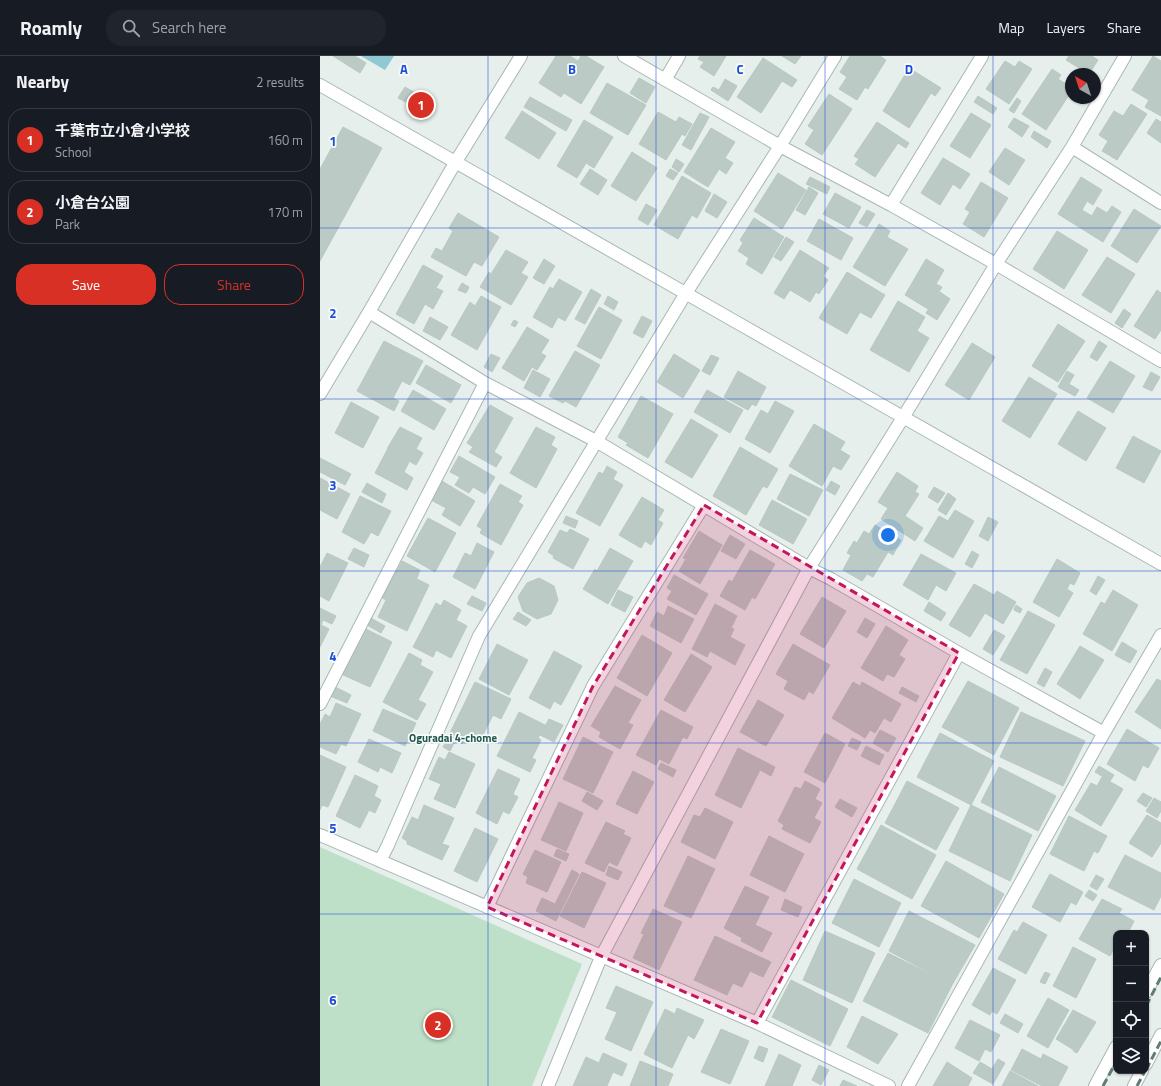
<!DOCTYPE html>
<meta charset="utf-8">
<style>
:root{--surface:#171b24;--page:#20242c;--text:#f1f3f6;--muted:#9ea1a6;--line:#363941;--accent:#d93025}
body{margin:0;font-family:"Titillium Web","Noto Sans JP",sans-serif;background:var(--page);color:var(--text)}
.controls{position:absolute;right:12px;bottom:12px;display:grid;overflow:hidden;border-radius:8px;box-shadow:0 1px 3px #0004}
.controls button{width:36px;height:36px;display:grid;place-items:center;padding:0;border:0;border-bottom:1px solid var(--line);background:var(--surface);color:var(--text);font:20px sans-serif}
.compass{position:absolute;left:745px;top:12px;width:36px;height:36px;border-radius:50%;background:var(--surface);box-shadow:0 1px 3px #0004;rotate:321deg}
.you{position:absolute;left:568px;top:479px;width:14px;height:14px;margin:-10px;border:3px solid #fff;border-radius:50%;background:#1a73e8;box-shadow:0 0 0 6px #1a73e833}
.badge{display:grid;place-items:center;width:26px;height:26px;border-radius:50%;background:var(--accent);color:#fff;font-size:13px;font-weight:700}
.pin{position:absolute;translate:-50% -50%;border:2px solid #fff;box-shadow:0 1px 4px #0006}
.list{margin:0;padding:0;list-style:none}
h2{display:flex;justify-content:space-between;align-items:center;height:52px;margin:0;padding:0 16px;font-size:17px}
h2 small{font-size:13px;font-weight:400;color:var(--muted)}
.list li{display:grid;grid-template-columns:26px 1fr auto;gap:12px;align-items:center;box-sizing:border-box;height:64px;margin:0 8px 8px;padding:0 8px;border:1px solid var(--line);border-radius:16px}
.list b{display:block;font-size:15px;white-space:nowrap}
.list p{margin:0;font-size:13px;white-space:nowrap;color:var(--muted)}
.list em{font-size:13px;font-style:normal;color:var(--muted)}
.actions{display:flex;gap:8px;padding:12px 16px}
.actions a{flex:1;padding:9px 0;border:1px solid var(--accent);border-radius:16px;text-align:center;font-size:14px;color:var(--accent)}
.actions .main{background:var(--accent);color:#fff}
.icon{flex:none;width:22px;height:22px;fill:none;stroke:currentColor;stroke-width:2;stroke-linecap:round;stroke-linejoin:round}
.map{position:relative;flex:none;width:841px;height:1030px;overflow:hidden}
header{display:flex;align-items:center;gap:24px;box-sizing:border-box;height:56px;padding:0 20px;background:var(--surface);border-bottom:1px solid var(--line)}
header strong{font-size:19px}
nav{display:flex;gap:22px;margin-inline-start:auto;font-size:14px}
.search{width:280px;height:36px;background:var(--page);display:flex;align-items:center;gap:10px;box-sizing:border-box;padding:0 14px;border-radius:16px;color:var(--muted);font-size:15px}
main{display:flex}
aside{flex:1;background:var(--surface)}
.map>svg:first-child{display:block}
</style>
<header>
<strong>Roamly</strong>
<div class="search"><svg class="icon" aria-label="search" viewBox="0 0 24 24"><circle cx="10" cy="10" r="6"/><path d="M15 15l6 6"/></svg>Search here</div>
<nav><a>Map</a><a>Layers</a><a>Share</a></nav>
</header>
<main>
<aside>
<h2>Nearby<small>2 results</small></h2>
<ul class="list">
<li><span class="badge">1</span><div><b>千葉市立小倉小学校</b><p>School</p></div><em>160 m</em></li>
<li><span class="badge">2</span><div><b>小倉台公園</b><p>Park</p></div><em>170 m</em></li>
</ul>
<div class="actions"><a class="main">Save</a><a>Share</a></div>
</aside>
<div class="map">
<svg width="841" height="1030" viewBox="0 0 841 1030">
<rect width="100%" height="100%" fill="#e6efeb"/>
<!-- green -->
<path fill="#bfe0c8" d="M0,791L262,908L212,1030H0Z"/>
<!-- water -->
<path fill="#8ec9d4" d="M41,0H74L65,14Z"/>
<!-- building -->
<path fill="#bbcac4" stroke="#b8c9c2" d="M13,0H35L46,7L40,17Z
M236,0H250L258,5L261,0H266L284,11L261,48L244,37L241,41L219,27Z
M380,0H406L394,20L380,11L384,6L378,3Z
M462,0H481L475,8Z
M530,0H560L566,4L548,33L545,31L537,44L519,33L527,21L520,16Z
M749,0H772L778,4L769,18L746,4Z
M833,0L841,5V60L825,51L829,44L812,34Z
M443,2L477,24L472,31L462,25L441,57L417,41Z
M685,5L695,11L699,5L712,13L689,48L666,33Z
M589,12L621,32L615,40L611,37L589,72L563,55Z
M732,13L741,19L738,23L751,31V36L726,74L702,58Z
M319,22L335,31L326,47L310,37Z
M405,23L417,30L408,45L391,34L393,31L399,34Z
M287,27L326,49L308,79L270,57Z
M85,31L99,39L93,50L78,42Z
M509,38L532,53L502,99L485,88L494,74L488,70Z
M658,40L677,52L673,58L654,46Z
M210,41L252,64L246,75L204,51Z
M697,42L701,45L694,57L689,54Z
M811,48L827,58L797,104L782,95L788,85L779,79L794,55L803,60Z
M202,55L236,77L219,103L185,82Z
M338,56L356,66L359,61L372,68L365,80L362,78L346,104L319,88Z
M380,57L389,61L371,94L362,89Z
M651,57L671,69L650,102L630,90Z
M694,62L709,70L702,81L688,71Z
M836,63L841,66V87L827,77Z
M264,64L293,81L274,112L266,107L257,122L237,110Z
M557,66L589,87L586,92L578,87L555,121L535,108L539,103L534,100Z
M23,71L62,92L0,205V113Z
M391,72L415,86L405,102L413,107L406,118L399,113L388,131L364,116Z
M714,75L731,85L727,92L711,81Z
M685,92L705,104L689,129L669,116Z
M312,96L337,112L316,145L291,130Z
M623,102L650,118L640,133L633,128L620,149L601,137Z
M356,103L364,108L359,116L352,111Z
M270,113L287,124L278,139L260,128Z
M350,113L358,117L353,124L346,120Z
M458,117L486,134L462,173L434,155Z
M362,120L391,137L377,162L372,159L358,183L334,169Z
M490,121L510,131L507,138L486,128Z
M761,121L782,134L773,149L767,145L762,154L772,160L777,151L787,157L792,150L801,156L783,186L738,158Z
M661,126L688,142L664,181L643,168L650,156L645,153Z
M489,131L498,137L485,159L476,154Z
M515,137L541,151L529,172L503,158Z
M394,138L407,146L397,162L385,155Z
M326,148L337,154L328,169L318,163Z
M814,153L841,170L817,207L791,190Z
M547,154L555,158L547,171L539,167Z
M138,157L179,181L162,210L154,206L146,220L111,201L116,192L122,195L133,175L129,172Z
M434,162L464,181L442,218L426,208L429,202L418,195L423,187L420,184Z
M499,163L533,182L521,204L487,185Z
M559,168L570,175L567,181L588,193L565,230L533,211Z
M737,175L768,194L744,233L713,213Z
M466,181L474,186L461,205L454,201Z
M186,194L208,206L201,217L208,221L191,249L160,231L169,216L171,218Z
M480,194L509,212L503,220L508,224L499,238L496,236L490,246L470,234L464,243L454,237Z
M787,201L815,218L791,257L762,239Z
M224,203L235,210L224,228L213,222Z
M606,203L624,214L616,228L622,231L608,253L585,239Z
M103,209L123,220L116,232L123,235L113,253L105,248L94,268L76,258Z
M527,216L565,239L551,262L540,256L527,278L499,262Z
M239,223L262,236L245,265L238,261L232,272L213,261L230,231L233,233Z
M142,227L149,231L146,237L138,234Z
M271,233L281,239L265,268L255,263Z
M837,234L841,237V274L835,283L814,270Z
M620,236L630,243L617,264L606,257Z
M161,240L181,251L157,294L131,279L150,246L155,250Z
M288,240L298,246L294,254L284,248Z
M578,245L605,261L597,275L609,282L589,316L550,294Z
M279,251L302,264L281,303L257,290Z
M804,253L811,258L802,272L795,267Z
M322,260L332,265L323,282L313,277Z
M110,261L128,271L120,284L103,275Z
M194,264L198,266L195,271L191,269Z
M738,268L765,285L738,326L712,310Z
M207,271L229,284L221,297L226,300L217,314L212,311L204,325L182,312Z
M64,285L103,305L90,329L82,325L73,342L79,345L74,355L37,335Z
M779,285L787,290L777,305L770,301Z
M652,287L675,301L649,344L625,329Z
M255,295L280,309L256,351L245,345L243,347L229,340Z
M171,298L180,302L172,316L164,311Z
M354,298L380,314L363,342L337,326Z
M391,299L399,302L390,319L382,315Z
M790,305L815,320L793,357L767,342Z
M106,309L141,329L131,347L96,327Z
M213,314L230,323L220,341L204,332Z
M418,315L446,331L436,350L432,348L428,354L404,341Z
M747,315L754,319L749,328L759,334L755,340L738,331Z
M831,316L840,321L832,335L823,331Z
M709,321L737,338L710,382L682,365Z
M93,334L126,353L114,374L81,355Z
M387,334L423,354L410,377L374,356Z
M321,340L353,358L328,402L306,389L308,387L298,381Z
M455,345L474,355L450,397L425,383L441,354L448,358Z
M31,346L59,361L43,392L15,377Z
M170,349L193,362L174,396L182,401L176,411L149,396L153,391L147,387Z
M758,355L786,372L766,405L738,388Z
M371,363L398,379L372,422L345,406Z
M494,368L525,386L520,394L530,400L521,414L513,410L502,430L469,410Z
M80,371L102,382L96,393L103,397L96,409L67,393Z
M216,371L235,381L231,389L237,393L216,432L190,417Z
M813,380L841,395L824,427L796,412Z
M420,391L458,413L447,432L443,430L426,459L393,440Z
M67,394L89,406L84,416L93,422L87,434L55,417Z
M139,400L175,421L165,438L153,431L149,437L135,429L140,421L130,416Z
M0,402L31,418L25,429L0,416Z
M287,410L297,416L293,423L303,429L280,470L256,457L279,416L283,418Z
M577,416L598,430L595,436L599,438L585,460L603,472L595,485L561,463L568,452L558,446Z
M470,418L503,434L489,460L457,443Z
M0,422L30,438L17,463L0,454Z
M122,425L155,445L140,470L122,459L126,452L111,444Z
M511,425L520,430L515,439L506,434Z
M47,427L66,438L62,447L42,436Z
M180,428L202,440L198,446L203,449L181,489L160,477L162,473L157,470Z
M614,431L625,437L618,447L608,441Z
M628,437L636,443L626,459L618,454Z
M40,440L71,455L58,480L51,476L44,488L22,476Z
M322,441L344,454L338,464L343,467L331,489L325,485L321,492L299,479Z
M452,444L487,463L473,488L439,469Z
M635,454L654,465L633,502L604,485L619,460L628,465Z
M246,460L258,465L255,472L243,467Z
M668,461L678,466L668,485L659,480Z
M108,462L136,477L115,516L87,500Z
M555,469L581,484L573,499L568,496L553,521L547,518L542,525L523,514L531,499L527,497L534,485L537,487L544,475L549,478Z
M250,473L269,483L253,513L233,502L234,500L228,496L240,474L247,477Z
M379,475L402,489L380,528L359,515L366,503L363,502Z
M410,479L425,488L416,503L401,495Z
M157,487L174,496L155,533L133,521L145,497L151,500Z
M34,492L49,499L44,511L28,503Z
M290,492L313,505L288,548L263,533L275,513L277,515Z
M430,494L455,508L435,543L432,541L425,554L400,540L409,524L412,526Z
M652,495L659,499L652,512L645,508Z
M7,497L28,507L9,545L0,540V511Z
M601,498L636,517L626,535L616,529L608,544L583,529Z
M737,503L760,517L754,529L750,527L747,533L753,537L739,561L713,546Z
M82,505L100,514L97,522L78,513Z
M75,512L109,529L87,575L58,561L66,544L61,541Z
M354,519L388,538L376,559L347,543L352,535L347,532Z
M778,520L785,524L776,539L770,535Z
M219,522L234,530L238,544L231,558L217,563L203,555L198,541L207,527Z
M654,528L674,539L677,535L696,546L683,568L665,557L650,581L629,569Z
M298,534L313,541L305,556L291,549Z
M793,534L818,549L792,595L763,578L781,546L785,548Z
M152,540L166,547L162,555L147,548Z
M502,541L526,555L504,592L480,578Z
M124,544L141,554L136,564L147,570L131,602L116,594L113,601L93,591L116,547L121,550Z
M609,546L626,557L621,565L604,555Z
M395,548L417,560L411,572L414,573L410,581L425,589L415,609L390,595L387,601L372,593Z
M696,549L702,553L700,557L694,554Z
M348,550L374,563L361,587L330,570L337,556L344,560Z
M0,552L16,560L12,568L3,564L1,569L9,573L0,591Z
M708,555L735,569L707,618L680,604Z
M198,556L211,564L206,570L193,563Z
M49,561L65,570L61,577L45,568Z
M545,562L555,568L547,582L537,576Z
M566,570L588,584L579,599L585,603L574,621L567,618L563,625L541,612Z
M44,572L72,586L50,631L21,618Z
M674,574L685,580L673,599L663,593Z
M322,579L352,597L327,640L297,622Z
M802,586L817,595L810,607L795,599Z
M177,588L208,604L189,639L159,623Z
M473,588L510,609L493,638L489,635L484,644L464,633L468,625L456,618Z
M760,590L784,604L760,643L737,628Z
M234,595L262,610L241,649L234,645L230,653L209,642Z
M89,597L102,604L100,609L113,616L98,644L106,648L97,664L63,646Z
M371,598L392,611L365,656L344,644Z
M725,612L732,616L724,631L717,627Z
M837,623L841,625V673L815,656Z
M648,625L699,652L674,699L622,671Z
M155,626L191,643L181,663L173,659L160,685L146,679L142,688L128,681Z
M533,626L540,630L542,626L581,648L571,666L564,662L555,677L550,674L545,682L512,662Z
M295,630L321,644L308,667L313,669L300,693L279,681L281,676L271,670Z
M15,631L31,639L27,647L10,640Z
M582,631L599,640L596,646L579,637Z
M438,644L464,659L446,690L420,676Z
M16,647L41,658L26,690L21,688L16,698L0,691V668L5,658L10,661Z
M63,653L96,667L85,690L53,675Z
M341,654L373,671L367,683L363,681L349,708L339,703L336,709L316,699Z
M199,656L225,669L218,682L221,684L212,702L216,704L210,716L177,700Z
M701,656L765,685L743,730L680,701Z
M229,663L243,669L234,686L220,679Z
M807,673L839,692L828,712L823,709L815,725L787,708Z
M560,674L576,682L568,696L553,687Z
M505,677L525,688L505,727L484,716Z
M620,677L674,705L651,749L597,721Z
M263,681L293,696L273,737L243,723Z
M532,682L541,686L537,694L528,690Z
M49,683L81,697L72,717L60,711L58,716L38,706Z
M127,684L134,687L130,695L123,691Z
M546,690L564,699L559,709L541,700Z
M418,692L455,711L451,720L440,714L421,752L395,739Z
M129,696L155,708L135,752L114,743L121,728L109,723L119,701L125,704Z
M0,699L26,711L8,751L2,749L0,754Z
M341,707L356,714L353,721L338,713Z
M779,710L794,719L790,725L775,716Z
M679,711L736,740L718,775L661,746Z
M178,713L200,723L193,738L198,741L189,758L183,755L177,768L156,757Z
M313,715L334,726L317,758L296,748Z
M35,719L58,730L54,740L61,744L55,757L49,754L40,772L16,760Z
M782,721L803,733L781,770L755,754L771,727L777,730Z
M485,725L500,733L495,743L502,747L494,762L501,766L490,787L462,773L464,769L458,765L475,731L481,733Z
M587,725L639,752L616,794L565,767Z
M267,736L283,745L277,754L262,745Z
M823,737L832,742L826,751L817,745Z
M834,742L841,746V755L837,762L826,755Z
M520,743L537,752L532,761L515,751Z
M239,746L263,757L246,795L221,784Z
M104,749L134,762L122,788L129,790L122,804L87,788V785L82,782L92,761L98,764Z
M651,749L712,779L690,825L629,795Z
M385,752L413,766L395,803L361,786L374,759L380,761Z
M827,759L841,767V787L832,801L809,787Z
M749,760L787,780L778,797L774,795L764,815L730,798Z
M286,766L305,775L303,778L311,782L297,810L289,806L284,816L265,807Z
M561,769L616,799L592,843L537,813Z
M155,772L178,783L157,826L134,815Z
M449,780L484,798L465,836L430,819Z
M237,793L249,798L246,805L234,800Z
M215,794L241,806L227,836L206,827L208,821L203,818Z
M805,799L841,817V840L834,854L788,831Z
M368,800L395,813L371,862L344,850Z
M626,805L684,838L659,882L601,850Z
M289,810L302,816L298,824L286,819Z
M252,814L259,818L236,865L216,855L222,842L235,848Z
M262,816L286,827L264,872L240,860Z
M730,818L763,836L756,849L751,846L740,866L712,851Z
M776,819L784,823L777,834L770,830Z
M534,823L581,847L559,891L512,867Z
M425,830L449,841L435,869L452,877L442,896L421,885L422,882L404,872Z
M769,834L777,839L773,845L765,840Z
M465,843L482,851L478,861L461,854Z
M782,843L802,853L799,857L814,865L808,877H796V889L790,900L759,883Z
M333,853L362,866L339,914L313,902L324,878L321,877Z
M589,855L655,889L632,929L569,895Z
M703,866L727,879L706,918L678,903L694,874L697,876Z
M505,875L555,897L532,947L483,924Z
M395,880L451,906L443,921L430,915L422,931L413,927L407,939L374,924Z
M753,891L776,903L756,942L733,930Z
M568,897L632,929L608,977L543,945Z
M673,912L696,924L677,958L672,955L670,959L652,949Z
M725,916L730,918L725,928L720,926Z
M471,924L528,953L510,990L452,961Z
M296,930L333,946L311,995L285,983L297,956L286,952Z
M728,942L749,954L728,992L707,980Z
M357,952L384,964L374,983L368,979L352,1012L324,998L345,953L355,958Z
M753,954L776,966L757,997L753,995L754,994L736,983Z
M685,958L703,968L698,977L680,967Z
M542,960L578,978L558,1008L527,991Z
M650,964L680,979L671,996L665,993L659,1005L635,992Z
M401,973L429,985L410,1028L381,1016Z
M439,990L448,993L443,1006L434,1002Z
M702,993L721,1003L723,998L748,1011L738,1030H722L691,1014Z
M283,997L307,1008L302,1020L293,1016L287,1030H253L266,1001L279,1007Z
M459,998L481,1009L472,1030H445Z
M678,1003L685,1007L673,1028L653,1017L660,1006L672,1013Z
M320,1005L353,1018L348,1030H310Z
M627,1006L652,1022L648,1030H613Z
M499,1009L509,1014L501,1029L492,1024Z
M690,1015L718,1030H682Z
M523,1024L537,1030H520Z"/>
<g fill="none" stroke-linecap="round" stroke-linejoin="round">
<defs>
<path id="minor" d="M304,0L460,90L571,149L676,208L841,305
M345,24L359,0
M0,29C280,190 561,347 841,508
M752,91L841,147
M571,149L662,0
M49,256L165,327L276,385L489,512L511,523L639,597L784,677
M0,338L49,256L135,107L201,0
M0,648L165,327
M0,779L437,967L569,1030
M60,805L68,789L159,580L366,237L460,90L515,0
M167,851L273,630L384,449
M826,936L841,909
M437,967L639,597
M826,1008L841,979
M228,1030L281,901L489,512L584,360L676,208L752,91L805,0
M588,1030L781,682L841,579
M775,1030L796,991
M814,1030L822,1015"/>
</defs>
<!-- minor casing -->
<use href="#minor" stroke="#a8b8b2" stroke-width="14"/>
<!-- minor -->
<use href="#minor" stroke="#fff" stroke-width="12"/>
<!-- rail -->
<path stroke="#5f7d75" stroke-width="3" stroke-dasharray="8 4" stroke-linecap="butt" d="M826,950L841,921
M826,1014L841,985
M783,1030L796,1006
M817,1030L825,1015"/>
</g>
<!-- marked area -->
<path fill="#c2185b" fill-opacity="0.2" stroke="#c2185b" stroke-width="3" stroke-dasharray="8 5" stroke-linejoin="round" d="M384,449L639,597L437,967L167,851L273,630Z"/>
<!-- grid -->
<path fill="none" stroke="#1d4ed8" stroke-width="1" stroke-opacity="0.55" d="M168,0V1030M336,0V1030M505,0V1030M673,0V1030M0,172H841M0,343H841M0,515H841M0,687H841M0,858H841"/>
<g text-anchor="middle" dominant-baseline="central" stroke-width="3.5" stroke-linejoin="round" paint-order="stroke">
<!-- neighbourhood labels -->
<g font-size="11" font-weight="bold" fill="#1f5548" stroke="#f7fbf9">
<text x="133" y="682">Oguradai 4-chome</text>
</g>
</g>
<g font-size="13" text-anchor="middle" font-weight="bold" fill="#1d4ed8" stroke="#f7fbf9" stroke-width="3.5" stroke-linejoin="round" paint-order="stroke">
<text x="84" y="18">A</text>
<text x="252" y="18">B</text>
<text x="420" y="18">C</text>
<text x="589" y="18">D</text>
<text x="13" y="90">1</text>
<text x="13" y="262">2</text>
<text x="13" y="434">3</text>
<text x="13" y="605">4</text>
<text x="13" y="777">5</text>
<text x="13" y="949">6</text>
</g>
</svg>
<div class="controls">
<button>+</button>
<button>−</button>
<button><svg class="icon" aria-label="locate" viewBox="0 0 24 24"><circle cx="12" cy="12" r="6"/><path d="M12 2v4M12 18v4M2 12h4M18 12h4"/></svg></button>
<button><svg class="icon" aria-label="layers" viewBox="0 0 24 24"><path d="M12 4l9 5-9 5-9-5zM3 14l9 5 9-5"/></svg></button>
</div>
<svg class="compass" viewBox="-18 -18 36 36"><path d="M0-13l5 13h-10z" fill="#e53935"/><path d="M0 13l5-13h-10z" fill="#9ea1a6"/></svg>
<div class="you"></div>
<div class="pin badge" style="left:101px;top:49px">1</div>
<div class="pin badge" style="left:118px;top:969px">2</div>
</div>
</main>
